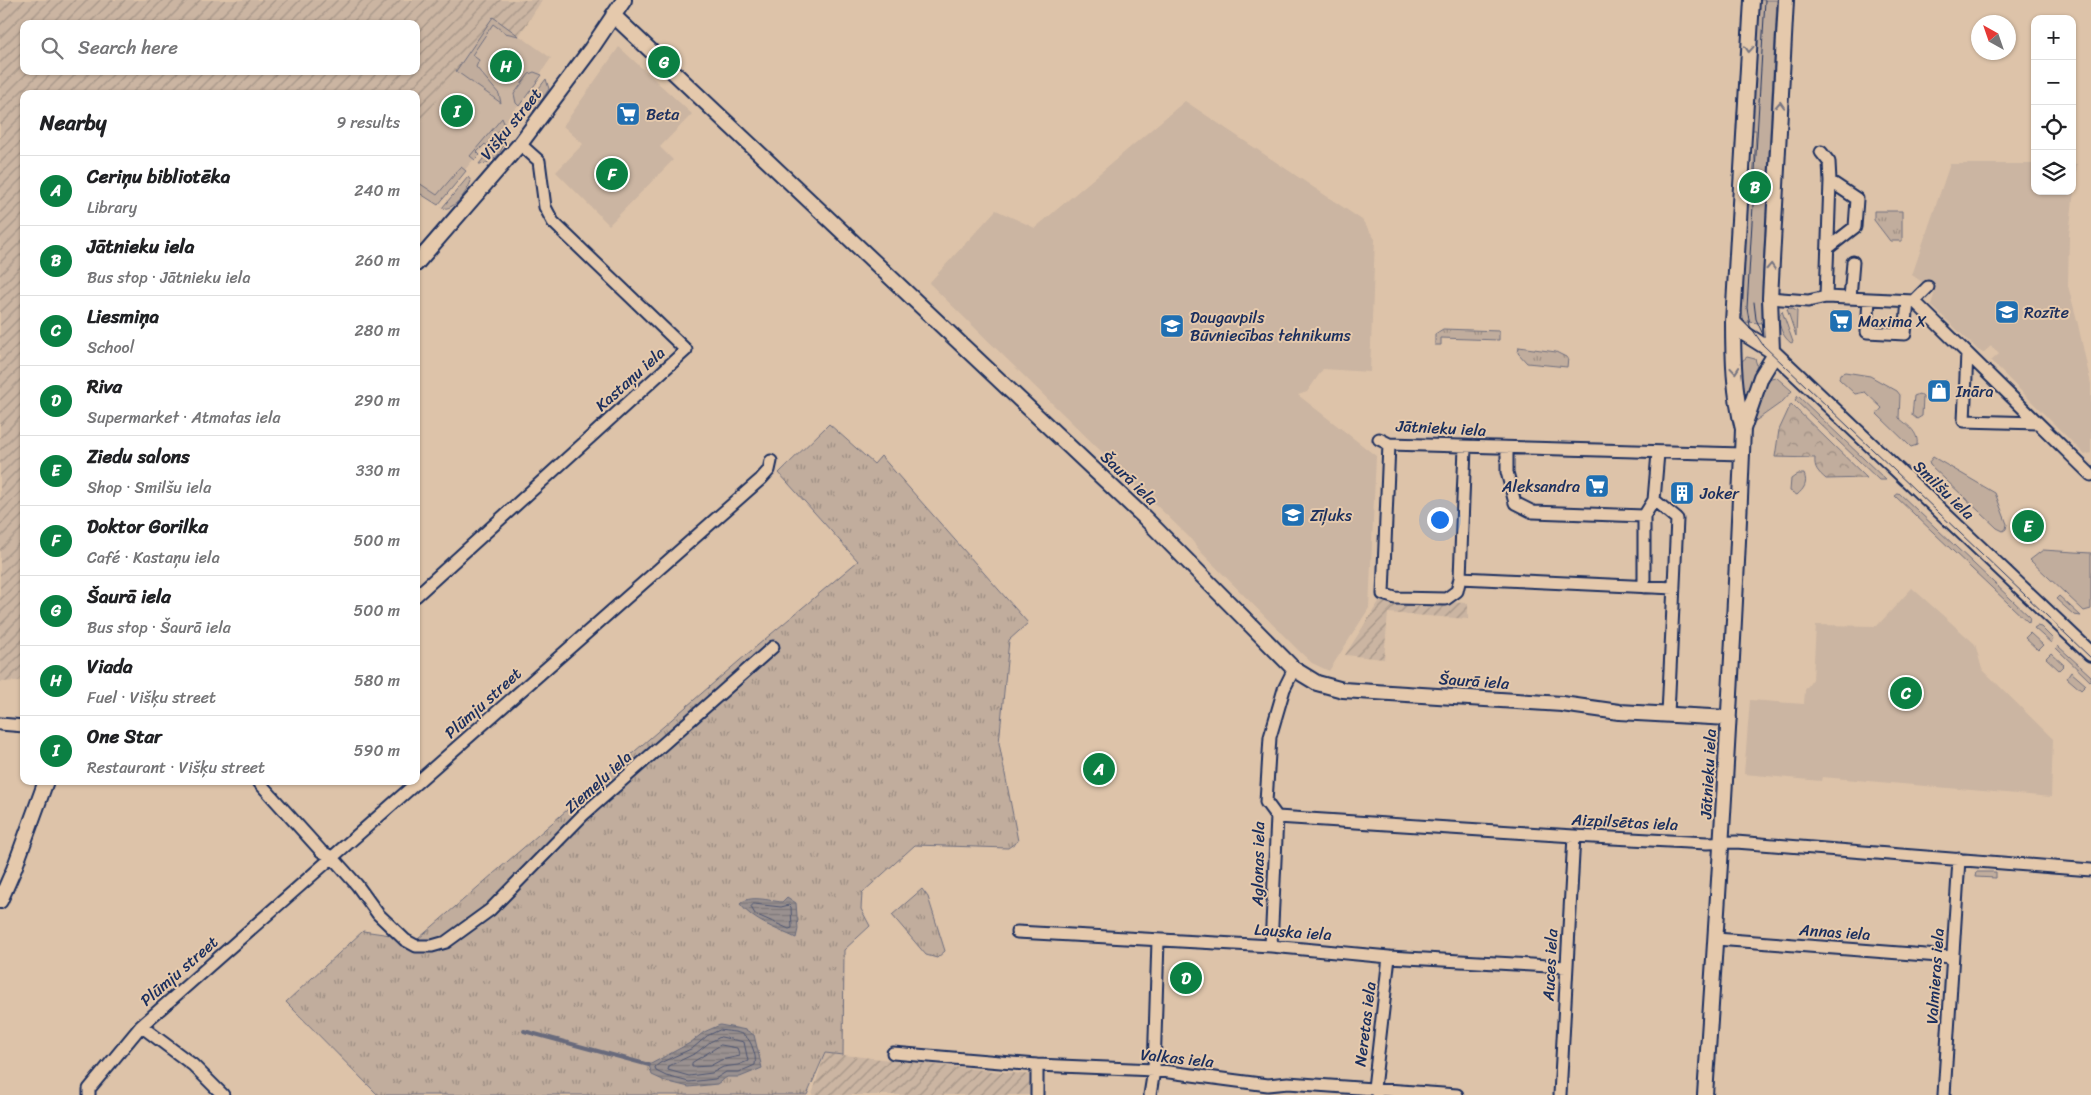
<!DOCTYPE html>
<meta charset="utf-8">
<style>
:root{--surface:#fff;--page:#f6f6f6;--text:#202124;--muted:#757577;--line:#e0e0e0;--accent:#0b8043}
body{margin:0;font-family:Sriracha,sans-serif;background:var(--page);color:var(--text)}
.controls{position:absolute;right:15px;top:15px;display:grid;overflow:hidden;border-radius:10px;box-shadow:0 1px 4px #0004}
.controls button{width:45px;height:45px;display:grid;place-items:center;padding:0;border:0;border-bottom:1px solid var(--line);background:var(--surface);color:var(--text);font:25px sans-serif}
.compass{position:absolute;left:1971px;top:15px;width:45px;height:45px;border-radius:50%;background:var(--surface);box-shadow:0 1px 4px #0004;rotate:320deg}
.you{position:absolute;left:1439px;top:519px;width:18px;height:18px;margin:-12px;border:4px solid #fff;border-radius:50%;background:#1a73e8;box-shadow:0 0 0 8px #1a73e833}
.badge{display:grid;place-items:center;width:32px;height:32px;border-radius:50%;background:var(--accent);color:#fff;font-size:16px;font-weight:700}
.pin{position:absolute;translate:-50% -50%;border:2px solid #fff;box-shadow:0 1px 5px #0006}
.list{margin:0;padding:0;list-style:none}
h2{display:flex;justify-content:space-between;align-items:center;height:65px;margin:0;padding:0 20px;font-size:21px}
h2 small{font-size:16px;font-weight:400;color:var(--muted)}
.list li{display:grid;grid-template-columns:32px 1fr auto;gap:15px;align-items:center;box-sizing:border-box;height:70px;padding:0 20px;border-top:1px solid var(--line)}
.list b{display:block;font-size:19px;white-space:nowrap}
.list p{margin:0;font-size:16px;white-space:nowrap;color:var(--muted)}
.list em{font-size:16px;font-style:normal;color:var(--muted)}
.icon{flex:none;width:28px;height:28px;fill:none;stroke:currentColor;stroke-width:2;stroke-linecap:round;stroke-linejoin:round}
.map{position:relative;flex:none;width:2091px;height:1095px;overflow:hidden}
.search{position:absolute;background:var(--surface);box-shadow:0 1px 4px #0004;left:20px;top:20px;width:400px;height:55px;display:flex;align-items:center;gap:12px;box-sizing:border-box;padding:0 18px;border-radius:10px;color:var(--muted);font-size:19px}
.panel{position:absolute;background:var(--surface);box-shadow:0 1px 4px #0004;left:20px;top:90px;width:400px;height:695px;border-radius:10px}
.map>svg:first-child{display:block}
</style>
<div class="map">
<svg width="2091" height="1095" viewBox="0 0 2091 1095">
<defs>
<pattern id="industrial-furrows" width="10" height="10" patternUnits="userSpaceOnUse" patternTransform="scale(1.25)"><rect width="10" height="10" fill="#cbb5a2"/><path d="M-1 1l2-2M0 10L10 0M9 11l2-2" fill="none" stroke="#a49487"/></pattern>
<pattern id="forest-crowns" width="20" height="18" patternUnits="userSpaceOnUse" patternTransform="scale(1.25)"><rect width="20" height="18" fill="#c1ad9d"/><path d="M2 6a3 3 0 1 1 6 0M12 15a3 3 0 1 1 6 0" fill="none" stroke="#9c8d83"/></pattern>
<pattern id="park-tufts" width="24" height="20" patternUnits="userSpaceOnUse" patternTransform="scale(1.25)"><rect width="24" height="20" fill="#c1ad9d"/><path d="M3 7l-1-3M5 7V3M7 7l1-3M15 17l-1-3M17 17v-4M19 17l1-3" fill="none" stroke="#9c8d83"/></pattern>
<pattern id="water-rules" width="6" height="5" patternUnits="userSpaceOnUse" patternTransform="scale(1.25)"><rect width="6" height="5" fill="#9a9190"/><path d="M0 2.5h6" fill="none" stroke="#7d7779"/></pattern>
</defs>
<rect width="100%" height="100%" fill="#ddc3a9"/>
<filter id="ink" filterUnits="userSpaceOnUse"><feTurbulence type="fractalNoise" baseFrequency=".02" numOctaves="2"/><feDisplacementMap in="SourceGraphic" scale="10" xChannelSelector="R" yChannelSelector="G"/><feConvolveMatrix kernelMatrix="1 2 1 2 8 2 1 2 1" color-interpolation-filters="sRGB"/></filter>
<g filter="url(#ink)">
<!-- built -->
<path fill="#cbb5a2" d="M493,17L551,58L524,98L440,200L416,184V130Z
M619,47L692,114L660,147L673,160L609,225L556,172L583,144L563,126Z
M1185,101L1362,220L1375,239L1370,372L1323,369L1307,392L1298,395L1376,456L1369,608L1329,671L1312,663L1300,652L1200,551L1190,538L929,283L996,210L1035,228Z
M1950,164H2035V191H2072V164H2077L2069,235L2068,286L2077,320L2091,384V453L2085,455L1991,361L1999,354L1991,346L1983,353L1978,350L1931,305L1935,291L1912,275Z
M1912,588L1975,644L1982,669L2053,739L2051,797L1822,777L1821,781L1744,774L1750,700L1804,704L1805,690L1813,679L1816,625L1877,626Z"/>
<!-- industrial -->
<path fill="url(#industrial-furrows)" fill-rule="evenodd" d="M0,0H542L519,36L493,18L416,130V94H24V675L19,681L0,682ZM24,24H416V71H24Z
M1380,600L1468,603V619L1388,613L1384,659L1345,655Z
M825,1053L1031,1075L1030,1095H812Z"/>
<!-- grass -->
<path fill="#c1ad9d" stroke="#6e6e7e" d="M1759,0H1777L1762,287V323L1744,322L1741,307L1748,197H1752L1756,130H1752Z
M493,17L519,36L505,33L493,24L472,55L479,60L476,67L499,94L501,103L456,71Z
M534,72L542,75L519,106L516,103L514,94L529,74Z
M546,79L549,89L535,110L527,112L523,109Z
M502,118L504,123L503,126L487,146L485,144L477,152L480,155L475,160L470,156Z
M506,130C506,147 497,164 479,164Z
M461,167L466,171L438,205L416,191V181L437,195Z
M468,177L471,181C467,192 454,211 442,208Z
M1790,308L1797,311L1796,336L1787,309Z
M1782,311L1793,342L1791,343C1783,337 1780,328 1778,318Z
M1747,357L1755,359L1757,365L1749,391L1746,394L1744,391L1741,365L1742,361Z
M1845,372L1870,376L1897,391L1900,395L1899,418C1907,425 1919,432 1917,445L1911,447L1877,414L1882,408L1865,392L1855,394L1839,379L1840,374Z
M1776,377L1792,391L1782,402L1754,422L1766,383L1771,378Z
M1919,394L1923,397L1922,416L1917,419L1912,415L1914,396Z
M1798,396L1886,480H1879L1795,400Z
M1933,457L1995,493L2007,524L2006,529L2003,531L1997,528L1930,465L1929,462Z
M1798,474H1804C1808,483 1804,489 1797,495L1790,491L1791,479Z
M1899,493L2030,617L2029,623L1895,496Z
M2043,550L2091,553V609L2084,611L2030,560Z
M2059,596L2081,616L2074,615L2056,599Z
M2037,626L2041,627L2053,639L2051,643L2034,628Z
M2030,633L2043,645L2038,650L2025,638Z
M2058,646L2091,676V682L2056,648Z
M2051,653L2064,665L2059,670L2046,658Z
M2071,672L2086,685L2081,690L2067,678Z
M1976,872H1996V878L1975,877Z"/>
<!-- forest -->
<path fill="url(#forest-crowns)" stroke="#6e6e7e" d="M1791,404L1867,478L1826,479C1818,472 1814,468 1815,458L1775,457L1779,430Z"/>
<!-- park -->
<path fill="url(#park-tufts)" stroke="#6e6e7e" d="M1874,211H1902V241H1890L1874,220Z
M1443,329L1499,331V340L1441,338V345H1435V334Z
M1519,347L1556,352L1568,358L1567,367L1527,363L1518,353Z
M829,424L874,464L881,456L1028,623L1009,640L999,743L1018,841L1008,848L915,845L862,893L861,909L870,926L844,950L843,1055L825,1053L807,1095H378L286,1002L363,931L418,939L739,661L858,561L779,473Z
M922,889L928,897L945,951L937,958L926,955L892,915Z"/>
<!-- water -->
<path fill="url(#water-rules)" stroke="#676a7c" d="M787,897L796,903L798,929L796,938C775,928 754,922 740,904C749,894 770,901 782,902Z
M720,1025L746,1030L754,1035L762,1068L740,1077H727L717,1084L689,1087L665,1081L652,1075L649,1065L690,1043L704,1032Z"/>
<g fill="none" stroke-linecap="round" stroke-linejoin="round">
<!-- shore -->
<path stroke="#4e5672" stroke-width="1" d="M754,904L781,907L789,905L791,907L792,928L789,929L755,914L751,907Z
M720,1030C737,1033 747,1030 753,1049C755,1054 756,1059 755,1065L739,1072H726L715,1079L689,1082L666,1076L656,1071L655,1067L660,1063L693,1048L707,1036Z
M721,1037L744,1042L748,1061L738,1065L723,1067L712,1073L689,1076L668,1070L669,1066L696,1053L710,1042Z
M721,1045L737,1048L740,1056L721,1060L710,1066L692,1067V1063Z"/>
<!-- stream -->
<path stroke="#676a7c" stroke-width="4" d="M524,1031L649,1065"/>
<defs>
<path id="minor" d="M1821,152L1829,162L1830,181L1826,297
M1828,248L1855,227L1857,199L1830,181
M1770,298L1808,301L1826,297L1914,301L2091,475
M1850,298L1853,262
M1869,299L1867,332L1905,334L1908,301
M1914,301L1928,287
M1967,353L1964,421L2038,423
M1379,439L1389,444L1742,454
M1389,444L1383,594L1395,598L1446,599L1457,591L1460,578L1465,447
M1507,448V472L1515,503L1533,512L1644,516L1654,500L1658,453
M1654,500L1677,519L1668,714
M1644,516V587
M1460,578L1674,588
M416,596L686,350L553,222L545,207L539,161L520,144
M0,724L24,726
M258,781L321,851L333,858L357,885L378,914L405,940L416,946H432L446,942L490,910L583,815L773,647
M1277,817L1574,836L1707,843L1736,842L2091,870
M1017,932L1271,946L1389,957L1566,967
M1716,939L1952,957
M1271,946L1277,817L1266,802L1270,737L1284,689L1294,669
M141,1026L193,1065L223,1095
M893,1053L1037,1065L1154,1070L1268,1085L1288,1083L1457,1095
M1377,1093L1374,1088L1389,957
M89,1095V1089L141,1026L761,479L769,470L771,461
M1037,1095V1065
M1150,1095L1154,1070L1158,940
M1560,1095L1574,836
M1944,1095L1959,859"/>
<path id="tertiary" d="M613,15L1144,517L1294,669L1317,683L1343,690L1562,704L1619,712L1729,718
M416,264L520,144L591,49L624,0
M1733,322L1745,334L1772,351L2091,654
M1772,351L1770,298L1786,0
M1743,429L1761,377L1775,354
M0,901L14,869L46,781
M1705,1095C1720,873 1734,651 1743,429C1734,394 1733,358 1733,322L1752,0"/>
</defs>
<!-- minor casing -->
<use href="#minor" stroke="#1b2f5e" stroke-width="15"/>
<!-- tertiary casing -->
<use href="#tertiary" stroke="#1b2f5e" stroke-width="18"/>
<!-- minor -->
<use href="#minor" stroke="#e5c9ac" stroke-width="11"/>
<!-- tertiary -->
<use href="#tertiary" stroke="#e5c9ac" stroke-width="14"/>
<!-- tram -->
<path stroke="#1b2f5e" stroke-width="1" d="M1765,0L1747,308L1750,326L1763,345L2091,658
M1754,302L1756,319L1764,337"/>
</g>
<!-- one-way arrows -->
<defs><path id="oneway-chevron" d="M-2-3.5L2.5 0L-2 3.5" fill="none" stroke-width="1.6" stroke-linecap="round" stroke-linejoin="round" transform="scale(1.25)"/></defs>
<g stroke="#767481">
<use href="#oneway-chevron" transform="translate(1749 49) rotate(94)"/>
<use href="#oneway-chevron" transform="translate(1780 105) rotate(-87)"/>
<use href="#oneway-chevron" transform="translate(1771 267) rotate(-87)"/>
<use href="#oneway-chevron" transform="translate(1735 370) rotate(85)"/>
</g>
</g>
<!-- icons -->
<defs>
<symbol id="supermarket-square" viewBox="-11 -11 22 22"><rect x="-9" y="-9" width="18" height="18" rx="4" fill="#1f6fb2" stroke="#e5c9ac"/><path d="M-6-5.5h2.5l.6 2H6L4.5 2H-2.5L-4.4-4H-6ZM-1.5 3.2a1.3 1.3 0 1 0 .1 0ZM3 3.2a1.3 1.3 0 1 0 .1 0Z" fill="#fff"/></symbol>
<symbol id="school-square" viewBox="-11 -11 22 22"><rect x="-9" y="-9" width="18" height="18" rx="4" fill="#1f6fb2" stroke="#e5c9ac"/><path d="M0-5L7-2L0 1L-7-2ZM-4 1L0 2.5L4 1V4Q0 6-4 4Z" fill="#fff"/></symbol>
<symbol id="university-square" viewBox="-11 -11 22 22"><rect x="-9" y="-9" width="18" height="18" rx="4" fill="#1f6fb2" stroke="#e5c9ac"/><path d="M0-5L7-2L0 1L-7-2ZM-4 1L0 2.5L4 1V4Q0 6-4 4Z" fill="#fff"/></symbol>
<symbol id="shop-square" viewBox="-11 -11 22 22"><rect x="-9" y="-9" width="18" height="18" rx="4" fill="#1f6fb2" stroke="#e5c9ac"/><path d="M-5-2.5h2.3a2.7 3.5 0 0 1 5.4 0H5L5.5 6h-11ZM-1.5-2.5h3a1.5 2.3 0 0 0-3 0Z" fill="#fff"/></symbol>
<symbol id="building-square" viewBox="-11 -11 22 22"><rect x="-9" y="-9" width="18" height="18" rx="4" fill="#1f6fb2" stroke="#e5c9ac"/><path d="M-4-6H4V6H1V3H-1V6H-4ZM-2.5-4.3h1.7v1.8h-1.7ZM.8-4.3h1.7v1.8H.8ZM-2.5-1h1.7V.8h-1.7ZM.8-1h1.7V.8H.8Z" fill="#fff"/></symbol>
</defs>
<g fill-rule="evenodd">
<use href="#supermarket-square" x="614" y="100" width="28" height="28"/>
<use href="#school-square" x="1993" y="298" width="28" height="28"/>
<use href="#supermarket-square" x="1827" y="307" width="28" height="28"/>
<use href="#university-square" x="1158" y="312" width="28" height="28"/>
<use href="#shop-square" x="1925" y="377" width="28" height="28"/>
<use href="#supermarket-square" x="1583" y="472" width="28" height="28"/>
<use href="#building-square" x="1668" y="479" width="28" height="28"/>
<use href="#school-square" x="1279" y="501" width="28" height="28"/>
</g>
<g text-anchor="middle" dominant-baseline="central" stroke-width="4" stroke-linejoin="round" paint-order="stroke">
<!-- poi labels -->
<g font-size="16" fill="#1b2f5e" stroke="#e5c9ac" text-anchor="start">
<text x="646" y="114">Beta</text>
<text x="2024" y="312">Rozīte</text>
<text x="1190" y="317">Daugavpils<tspan x="1190" dy="18">Būvniecības tehnikums</tspan></text>
<text x="1858" y="321">Maxima X</text>
<text x="1956" y="391">Ināra</text>
<text x="1580" y="486" text-anchor="end">Aleksandra</text>
<text x="1700" y="493">Joker</text>
<text x="1310" y="515">Zīļuks</text>
</g>
<!-- street labels -->
<g font-size="16" fill="#1b2f5e" stroke="#e5c9ac">
<text transform="translate(511 124) rotate(-51)">Višķu street</text>
<text transform="translate(630 379) rotate(-42)">Kastaņu iela</text>
<text transform="translate(1441 428) rotate(3)">Jātnieku iela</text>
<text transform="translate(1129 478) rotate(43)">Šaurā iela</text>
<text transform="translate(1944 490) rotate(44)">Smilšu iela</text>
<text transform="translate(1474 681) rotate(4)">Šaurā iela</text>
<text transform="translate(483 703) rotate(-42)">Plūmju street</text>
<text transform="translate(1708 774) rotate(-87)">Jātnieku iela</text>
<text transform="translate(598 782) rotate(-42)">Ziemeļu iela</text>
<text transform="translate(1625 822) rotate(3)">Aizpilsētas iela</text>
<text transform="translate(1258 864) rotate(-89)">Aglonas iela</text>
<text transform="translate(1293 932) rotate(4)">Lauska iela</text>
<text transform="translate(1835 932) rotate(4)">Annas iela</text>
<text transform="translate(1550 965) rotate(-87)">Auces iela</text>
<text transform="translate(179 971) rotate(-41)">Plūmju street</text>
<text transform="translate(1935 976) rotate(-86)">Valmieras iela</text>
<text transform="translate(1365 1024) rotate(-83)">Neretas iela</text>
<text transform="translate(1177 1058) rotate(6)">Valkas iela</text>
</g>
</g>
</svg>
<div class="controls">
<button>+</button>
<button>−</button>
<button><svg class="icon" aria-label="locate" viewBox="0 0 24 24"><circle cx="12" cy="12" r="6"/><path d="M12 2v4M12 18v4M2 12h4M18 12h4"/></svg></button>
<button><svg class="icon" aria-label="layers" viewBox="0 0 24 24"><path d="M12 4l9 5-9 5-9-5zM3 14l9 5 9-5"/></svg></button>
</div>
<svg class="compass" viewBox="-18 -18 36 36"><path d="M0-13l5 13h-10z" fill="#e53935"/><path d="M0 13l5-13h-10z" fill="#757577"/></svg>
<div class="you"></div>
<div class="pin badge" style="left:1099px;top:769px">A</div>
<div class="pin badge" style="left:1755px;top:187px">B</div>
<div class="pin badge" style="left:1906px;top:693px">C</div>
<div class="pin badge" style="left:1186px;top:978px">D</div>
<div class="pin badge" style="left:2028px;top:526px">E</div>
<div class="pin badge" style="left:612px;top:174px">F</div>
<div class="pin badge" style="left:664px;top:62px">G</div>
<div class="pin badge" style="left:506px;top:66px">H</div>
<div class="pin badge" style="left:457px;top:111px">I</div>
<div class="search"><svg class="icon" aria-label="search" viewBox="0 0 24 24"><circle cx="10" cy="10" r="6"/><path d="M15 15l6 6"/></svg>Search here</div>
<section class="panel">
<h2>Nearby<small>9 results</small></h2>
<ul class="list">
<li><span class="badge">A</span><div><b>Ceriņu bibliotēka</b><p>Library</p></div><em>240 m</em></li>
<li><span class="badge">B</span><div><b>Jātnieku iela</b><p>Bus stop · Jātnieku iela</p></div><em>260 m</em></li>
<li><span class="badge">C</span><div><b>Liesmiņa</b><p>School</p></div><em>280 m</em></li>
<li><span class="badge">D</span><div><b>Riva</b><p>Supermarket · Atmatas iela</p></div><em>290 m</em></li>
<li><span class="badge">E</span><div><b>Ziedu salons</b><p>Shop · Smilšu iela</p></div><em>330 m</em></li>
<li><span class="badge">F</span><div><b>Doktor Gorilka</b><p>Café · Kastaņu iela</p></div><em>500 m</em></li>
<li><span class="badge">G</span><div><b>Šaurā iela</b><p>Bus stop · Šaurā iela</p></div><em>500 m</em></li>
<li><span class="badge">H</span><div><b>Viada</b><p>Fuel · Višķu street</p></div><em>580 m</em></li>
<li><span class="badge">I</span><div><b>One Star</b><p>Restaurant · Višķu street</p></div><em>590 m</em></li>
</ul>
</section>
</div>
